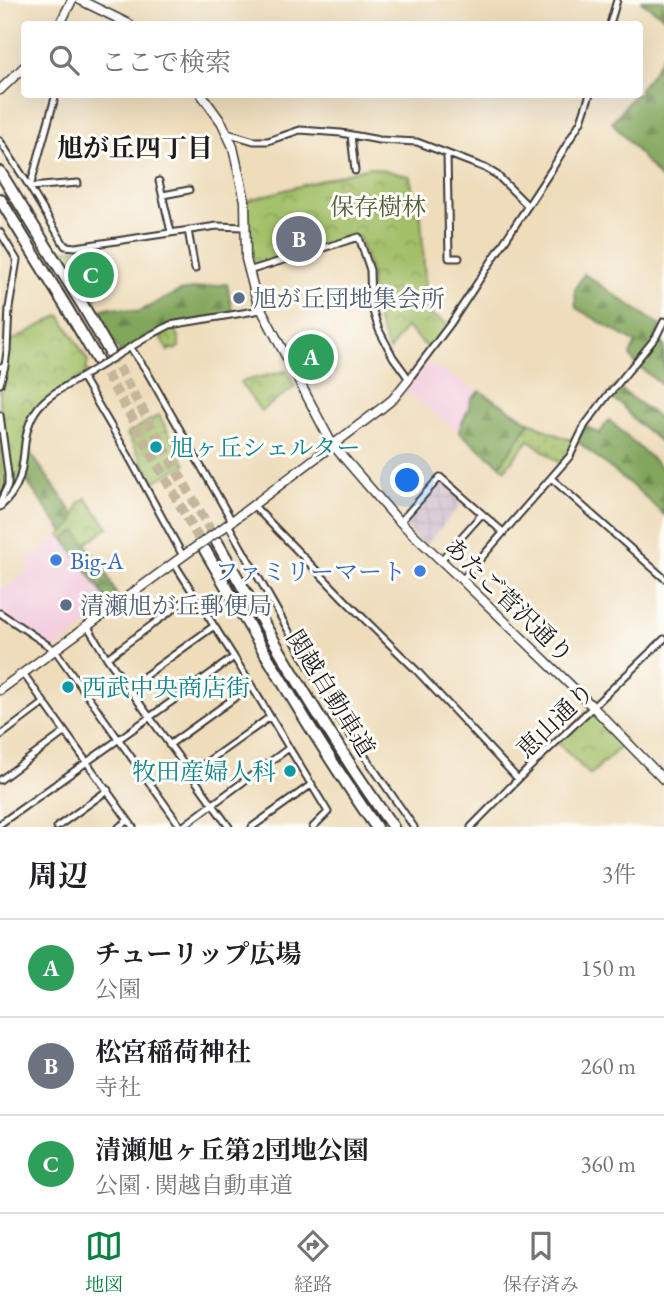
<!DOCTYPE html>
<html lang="ja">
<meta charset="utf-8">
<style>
:root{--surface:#fff;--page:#f2f2f2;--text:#202124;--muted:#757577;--line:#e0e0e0;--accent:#0b8043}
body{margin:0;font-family:"EB Garamond","Noto Serif JP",serif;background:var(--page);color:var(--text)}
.you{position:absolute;left:408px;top:481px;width:24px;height:24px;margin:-18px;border:5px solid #fff;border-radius:50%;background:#1a73e8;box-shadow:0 0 0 10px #1a73e833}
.badge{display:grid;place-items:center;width:46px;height:46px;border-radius:50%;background:var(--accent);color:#fff;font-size:23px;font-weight:700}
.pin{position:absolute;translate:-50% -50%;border:4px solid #fff;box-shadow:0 2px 7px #0006}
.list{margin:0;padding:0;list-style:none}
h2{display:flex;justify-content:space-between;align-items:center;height:91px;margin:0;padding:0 28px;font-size:30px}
h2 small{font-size:23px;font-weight:400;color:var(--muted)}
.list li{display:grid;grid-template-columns:46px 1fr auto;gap:21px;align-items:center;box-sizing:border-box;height:98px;padding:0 28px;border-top:2px solid var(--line)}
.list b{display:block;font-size:26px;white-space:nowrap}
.list p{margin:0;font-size:23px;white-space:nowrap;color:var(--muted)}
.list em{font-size:23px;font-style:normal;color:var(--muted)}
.icon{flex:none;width:38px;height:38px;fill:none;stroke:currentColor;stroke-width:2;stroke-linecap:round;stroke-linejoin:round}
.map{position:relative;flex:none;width:664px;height:827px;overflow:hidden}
.search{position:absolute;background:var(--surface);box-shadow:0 7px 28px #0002;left:21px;right:21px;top:21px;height:77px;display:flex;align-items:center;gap:18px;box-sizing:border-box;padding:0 24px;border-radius:7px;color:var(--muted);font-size:26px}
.sheet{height:385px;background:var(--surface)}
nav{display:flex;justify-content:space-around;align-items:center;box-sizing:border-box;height:98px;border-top:2px solid var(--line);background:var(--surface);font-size:19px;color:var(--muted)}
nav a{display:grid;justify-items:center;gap:4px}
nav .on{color:var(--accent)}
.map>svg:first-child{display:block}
</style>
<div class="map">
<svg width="664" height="827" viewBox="0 0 664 827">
<defs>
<pattern id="industrial-grid" width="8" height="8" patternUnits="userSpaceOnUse" patternTransform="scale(1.75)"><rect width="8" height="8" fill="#cfbdce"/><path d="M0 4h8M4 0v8" fill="none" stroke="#b1a2b0"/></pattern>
<pattern id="grass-dots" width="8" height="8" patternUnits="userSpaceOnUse" patternTransform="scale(1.75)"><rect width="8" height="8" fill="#a3bf67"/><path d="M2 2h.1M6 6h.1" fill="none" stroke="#849a54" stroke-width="1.8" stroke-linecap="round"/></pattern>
<pattern id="forest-firs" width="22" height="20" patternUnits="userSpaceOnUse" patternTransform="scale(1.75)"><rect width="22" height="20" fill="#82a65c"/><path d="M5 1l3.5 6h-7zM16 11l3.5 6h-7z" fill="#6a864b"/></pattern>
<pattern id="park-crowns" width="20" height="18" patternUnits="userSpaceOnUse" patternTransform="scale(1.75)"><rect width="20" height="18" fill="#a3bf67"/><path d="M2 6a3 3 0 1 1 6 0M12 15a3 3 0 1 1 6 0" fill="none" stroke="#849a54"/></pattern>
</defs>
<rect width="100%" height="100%" fill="#fdfcf7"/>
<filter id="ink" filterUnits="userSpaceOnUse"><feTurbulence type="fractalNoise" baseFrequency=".0143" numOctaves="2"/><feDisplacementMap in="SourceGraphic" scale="14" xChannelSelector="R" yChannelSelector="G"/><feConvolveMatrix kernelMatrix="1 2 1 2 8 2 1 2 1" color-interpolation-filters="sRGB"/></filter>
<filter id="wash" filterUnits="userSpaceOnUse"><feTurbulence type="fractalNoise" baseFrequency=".00686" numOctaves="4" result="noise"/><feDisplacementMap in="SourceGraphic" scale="28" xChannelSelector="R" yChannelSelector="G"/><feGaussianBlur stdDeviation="1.57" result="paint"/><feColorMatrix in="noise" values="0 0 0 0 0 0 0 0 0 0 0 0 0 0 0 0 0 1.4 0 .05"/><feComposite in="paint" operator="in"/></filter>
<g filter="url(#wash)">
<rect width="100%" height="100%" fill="#eedcba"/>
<!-- built -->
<path fill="#f3cfdf" d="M426,363L480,391L471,399L469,411L462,419L459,432L405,391Z
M60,535L113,608L52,651L0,613V582L5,588L20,577L30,568L25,561Z"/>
<!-- industrial -->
<path fill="url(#industrial-grid)" d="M440,477L466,499L425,546L400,522Z"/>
<!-- grass -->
<path fill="url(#grass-dots)" stroke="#606e42" stroke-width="2" d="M530,422L564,438L577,441L562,465L529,440L505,469L500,465Z"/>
<!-- forest -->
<path fill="url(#forest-firs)" stroke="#4f613c" stroke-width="2" d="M641,0H664V17L641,1Z
M664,53V183L612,122L634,95L640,94V88L653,72Z
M584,274L661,326L656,337L664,346V387L634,362L630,355L636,343L576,308L575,289Z
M227,284L233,314L170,325L121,353L118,350L95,311L111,307L138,312L180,291Z
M616,386L664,422V445L633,419L622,405L607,396Z
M480,391L530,422L500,465L459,432C462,418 469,413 471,399Z
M609,420L664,470V515L641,493L577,441L585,425L599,434Z
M25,445L75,516L72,526L63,532L22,475Z
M76,530L105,570L120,603L113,608L64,539Z"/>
<!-- park -->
<path fill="url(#park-crowns)" stroke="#606e42" stroke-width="2" d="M369,167L410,176L413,193L421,216L427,313L450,325L430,350L406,327L389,351L371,305L370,270L359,237L248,271L245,201Z
M88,245L91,268L105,267L107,282L97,289L95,311L62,251Z
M60,315L88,361L86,370L88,373L44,401L29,426L22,475L0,507V384L8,343Z
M170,325L179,336V347L174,350L171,348L168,351L157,331Z
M321,343L330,362L305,379L291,353Z
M286,371L295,387L261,411L240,382Z
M159,415L186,464L154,482L127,434Z
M86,498L108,527L86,544L76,531L64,539L60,535L72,526L79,503Z
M593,707L626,742L590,775L557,742Z"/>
</g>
<g filter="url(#ink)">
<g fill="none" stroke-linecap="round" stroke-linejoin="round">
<!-- highway-tunnel -->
<path stroke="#c4b69a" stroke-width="10" stroke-dasharray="10 5" stroke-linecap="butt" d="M111,354L217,542
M98,361L129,413L205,550"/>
<defs>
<path id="street" d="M610,24L617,0
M56,94L30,187L78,183
M227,133L254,141H268L300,130L341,133L379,140L417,142L485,168L497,175L528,206
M351,135L355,171
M0,141L26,181L65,246L76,247L217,226L244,227
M447,154L449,258H459
M159,181L171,232
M163,195L189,190
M188,230L195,269
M0,232L17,260L9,308L7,351L5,366L0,367
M248,271L359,237L370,270L371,305L379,330L393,357L409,379L451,323L552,169L581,121L590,94
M130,347L146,370L232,521
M121,353L149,336L170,325L261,310
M82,377L128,455L183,556
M0,384L5,366
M0,415L8,474V485L0,502
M551,478L664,578
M253,505L345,600L417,671L518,779
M0,507C35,476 15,445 35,412C46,394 71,384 88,373
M400,522L440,477L503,532
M228,524L337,716L414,827
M441,560L482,514
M174,563L234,657L328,812L313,827
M462,580L570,456L585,425L607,396L616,386L656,337L664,321
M0,613L55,650L181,827
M88,627L107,658L229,827
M107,658L194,594
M23,673L133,827
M128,688L214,626
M0,736L44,703
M169,745L251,686
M190,774L270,717
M0,780L65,732
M0,824L234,657
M57,827L108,790
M119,827L128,820
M182,827L289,748
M252,827L312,784
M471,827L529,768L664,639"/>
<path id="secondary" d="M80,0L129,24
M60,24L72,0
M0,90L24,67
M201,94L222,123L233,147L245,201L246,259L257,301L332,444L396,518L462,580L593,707L664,780
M223,528L383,407L393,399L409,379
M0,690L190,551"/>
<path id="highway" d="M0,172L82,304L111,354
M0,199L68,310L98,361
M217,542C272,639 328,736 393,827
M205,550C259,644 314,738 376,827"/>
</defs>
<!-- street casing -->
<use href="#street" stroke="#3c3934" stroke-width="9"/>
<!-- secondary casing -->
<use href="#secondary" stroke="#3c3934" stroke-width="11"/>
<!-- highway casing -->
<use href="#highway" stroke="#3c3934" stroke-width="14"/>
<!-- street -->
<use href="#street" stroke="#fff" stroke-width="5"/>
<!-- secondary -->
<use href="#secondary" stroke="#fff" stroke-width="8"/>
<!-- highway -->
<use href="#highway" stroke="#fff" stroke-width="10"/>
<defs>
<path id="street-bridge" d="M88,373L121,353"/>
<path id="secondary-bridge" d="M190,551L223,528"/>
</defs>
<!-- street-bridge casing -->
<use href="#street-bridge" stroke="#3c3934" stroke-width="9" stroke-linecap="butt"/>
<!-- secondary-bridge casing -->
<use href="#secondary-bridge" stroke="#3c3934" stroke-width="11" stroke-linecap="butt"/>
<!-- street-bridge -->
<use href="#street-bridge" stroke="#fff" stroke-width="5"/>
<!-- secondary-bridge -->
<use href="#secondary-bridge" stroke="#fff" stroke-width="8"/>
</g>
</g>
<!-- markers -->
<g fill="#5c6f8a" stroke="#fdfcf7" stroke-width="2.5">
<circle cx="239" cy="298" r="7"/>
<circle cx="66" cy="605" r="7"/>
</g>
<g fill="#0f9aa8" stroke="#fdfcf7" stroke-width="2.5">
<circle cx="156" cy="447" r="7"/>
<circle cx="68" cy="687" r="7"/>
<circle cx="290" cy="771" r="7"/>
</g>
<g fill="#3f7fe0" stroke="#fdfcf7" stroke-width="2.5">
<circle cx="56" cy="560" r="7"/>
<circle cx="420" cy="571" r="7"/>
</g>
<g text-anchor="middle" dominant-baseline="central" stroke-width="6" stroke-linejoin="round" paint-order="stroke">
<!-- park labels -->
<g font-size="24" fill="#525d3a" stroke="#fdfcf7">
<text x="378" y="206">保存樹林</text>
</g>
<!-- service labels -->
<g font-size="24" fill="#4e5e75" stroke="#fdfcf7" text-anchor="start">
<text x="253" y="298">旭が丘団地集会所</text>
<text x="80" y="605">清瀬旭が丘郵便局</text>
</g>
<!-- culture labels -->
<g font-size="24" fill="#0d838f" stroke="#fdfcf7" text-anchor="start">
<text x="170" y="447">旭ヶ丘シェルター</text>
<text x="82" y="687">西武中央商店街</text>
<text x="276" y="771" text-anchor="end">牧田産婦人科</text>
</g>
<!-- shop labels -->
<g font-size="24" fill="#366cbe" stroke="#fdfcf7" text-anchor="start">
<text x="70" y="560">Big-A</text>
<text x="406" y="571" text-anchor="end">ファミリーマート</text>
</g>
<!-- street labels -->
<g font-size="24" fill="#1c1c1c" stroke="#fdfcf7">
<text transform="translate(509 600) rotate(44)">あたご菅沢通り</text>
<text transform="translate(331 693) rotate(58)">関越自動車道</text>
<text transform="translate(555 720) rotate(-44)">恵山通り</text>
</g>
<!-- neighbourhood labels -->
<g font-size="26" font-weight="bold" fill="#1c1c1c" stroke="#fdfcf7">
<text x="135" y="148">旭が丘四丁目</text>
</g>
</g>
</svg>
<div class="you"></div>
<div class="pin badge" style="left:311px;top:357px;background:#2e9e5b">A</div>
<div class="pin badge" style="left:299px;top:239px;background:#6b7280">B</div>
<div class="pin badge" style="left:91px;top:275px;background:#2e9e5b">C</div>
<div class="search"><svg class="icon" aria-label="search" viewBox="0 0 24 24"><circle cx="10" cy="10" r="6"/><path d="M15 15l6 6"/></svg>ここで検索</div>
</div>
<section class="sheet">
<h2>周辺<small>3件</small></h2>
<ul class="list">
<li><span class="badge" style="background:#2e9e5b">A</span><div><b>チューリップ広場</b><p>公園</p></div><em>150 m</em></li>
<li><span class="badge" style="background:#6b7280">B</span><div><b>松宮稲荷神社</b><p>寺社</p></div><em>260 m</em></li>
<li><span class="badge" style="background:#2e9e5b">C</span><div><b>清瀬旭ヶ丘第2団地公園</b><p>公園 · 関越自動車道</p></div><em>360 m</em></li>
</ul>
</section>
<nav>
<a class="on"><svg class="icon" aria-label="map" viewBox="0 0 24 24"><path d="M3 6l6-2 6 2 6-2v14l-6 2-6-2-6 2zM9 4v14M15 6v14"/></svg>地図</a>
<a><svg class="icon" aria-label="directions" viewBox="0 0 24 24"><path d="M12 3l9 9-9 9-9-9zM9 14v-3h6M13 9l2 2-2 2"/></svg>経路</a>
<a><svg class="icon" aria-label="saved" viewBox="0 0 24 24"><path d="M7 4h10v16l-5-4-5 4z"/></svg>保存済み</a>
</nav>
